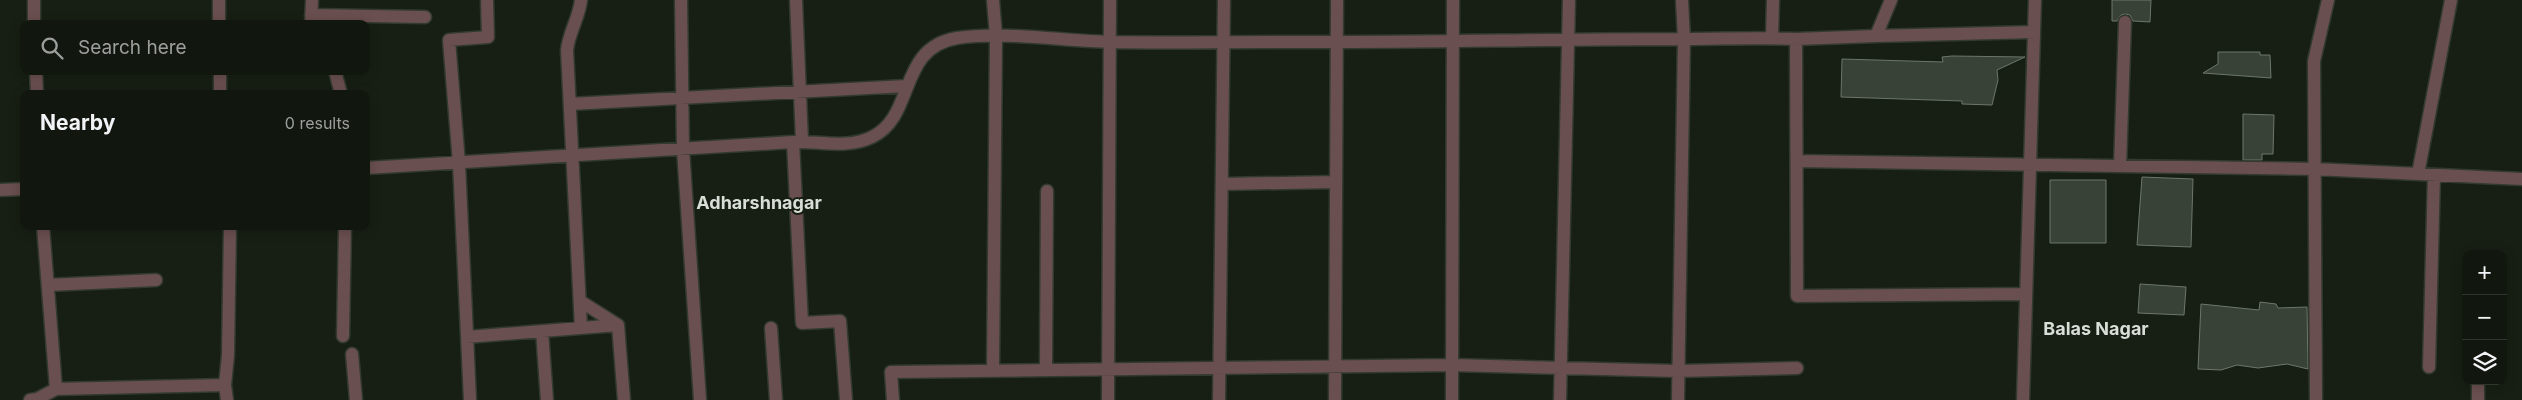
<!DOCTYPE html>
<meta charset="utf-8">
<style>
:root{--surface:#11170f;--page:#1e241d;--text:#f1f3f6;--muted:#9c9f9e;--line:#30362f}
body{margin:0;font-family:Inter,sans-serif;background:var(--page);color:var(--text)}
.controls{position:absolute;right:15px;bottom:15px;display:grid;overflow:hidden;border-radius:10px;box-shadow:0 2px 12px #0003}
.controls button{width:45px;height:45px;display:grid;place-items:center;padding:0;border:0;border-bottom:1px solid var(--line);background:var(--surface);color:var(--text);font:25px sans-serif}
.list{margin:0;padding:0;list-style:none}
h2{display:flex;justify-content:space-between;align-items:center;height:65px;margin:0;padding:0 20px;font-size:21px}
h2 small{font-size:16px;font-weight:400;color:var(--muted)}
.icon{flex:none;width:28px;height:28px;fill:none;stroke:currentColor;stroke-width:2;stroke-linecap:round;stroke-linejoin:round}
.map{position:relative;flex:none;width:2522px;height:400px;overflow:hidden}
.search{position:absolute;background:var(--surface);box-shadow:0 2px 12px #0003;left:20px;top:20px;width:350px;height:55px;display:flex;align-items:center;gap:12px;box-sizing:border-box;padding:0 18px;border-radius:10px;color:var(--muted);font-size:19px}
.panel{position:absolute;background:var(--surface);box-shadow:0 2px 12px #0003;left:20px;top:90px;width:350px;height:140px;border-radius:10px}
.map>svg:first-child{display:block}
</style>
<div class="map">
<svg width="2522" height="400" viewBox="0 0 2522 400">
<rect width="100%" height="100%" fill="#171f14"/>
<!-- building -->
<path fill="#394236" stroke="#6c7669" d="M2112,0H2151L2150,22L2133,21L2130,15L2125,14L2121,15L2117,21H2112Z
M2218,52H2260V55H2270L2271,78L2203,73L2218,64Z
M1952,56L2025,57L1997,70L1998,80L1992,105L1962,104V101L1841,97L1842,59L1943,62L1942,57Z
M2243,114L2274,115L2273,154H2262V160H2243Z
M2142,177L2193,179L2191,247L2137,245Z
M2050,180H2106V243H2050Z
M2140,284L2186,287L2184,315L2138,313Z
M2260,302L2276,304L2278,308L2307,307L2308,369L2287,364L2258,368L2237,365L2221,370L2198,369L2201,304L2259,310Z"/>
<g fill="none" stroke-linecap="round" stroke-linejoin="round">
<defs>
<path id="minor" d="M34,0V24
M219,0V24
M581,0C579,18 569,32 567,50L581,328
M681,0L683,149L700,400
M796,0L802,141
M993,0L996,36L993,370
M1891,0L1876,36L1796,39L1797,296L2026,294
M311,15L425,17
M311,24L312,0
M1876,36L2034,32
M1772,38L1773,0
M36,71L37,94
M220,71V94
M335,71L341,94
M570,104L906,86
M793,142L802,323L840,321L846,400
M1797,161L2315,169L2522,179
M2120,166L2125,22
M366,168L793,142C819,141 848,149 872,137C916,116 897,48 957,38C1007,31 1061,41 1111,42C1164,43 1217,42 1270,42C1409,43 1547,39 1685,39C1722,39 1759,37 1796,39
M2418,174L2451,0
M1222,184L1336,182
M0,190L24,189
M43,226L56,389
M48,285L156,280
M580,301L618,325
M771,328L776,400
M542,331L547,400
M343,336L345,226
M467,337L618,325L624,400
M352,354L356,400
M2429,367L2434,175
M1046,370L1047,191
M2478,381V400
M30,400L37,399L56,389L225,385
M227,400L225,385L228,355L230,226
M470,400L459,163L449,40L488,37L487,0
M893,400L891,372L1452,365L1678,371L1797,368
M1108,400L1110,0
M1219,400L1224,0
M1335,400L1337,0
M1452,400L1453,0
M1560,400L1569,0
M1678,400L1684,39L1682,0
M2023,400L2035,0
M2316,400L2314,61L2328,0"/>
</defs>
<!-- minor casing -->
<use href="#minor" stroke="#323a2f" stroke-width="15"/>
<!-- minor -->
<use href="#minor" stroke="#6a4f50" stroke-width="12"/>
</g>
<g text-anchor="middle" dominant-baseline="central" stroke-width="4" stroke-linejoin="round" paint-order="stroke">
<!-- neighbourhood labels -->
<g font-size="18" font-weight="bold" fill="#d9dfd8" stroke="#171f14">
<text x="759" y="202">Adharshnagar</text>
<text x="2096" y="328">Balas Nagar</text>
</g>
</g>
</svg>
<div class="controls">
<button>+</button>
<button>−</button>
<button><svg class="icon" aria-label="layers" viewBox="0 0 24 24"><path d="M12 4l9 5-9 5-9-5zM3 14l9 5 9-5"/></svg></button>
</div>
<div class="search"><svg class="icon" aria-label="search" viewBox="0 0 24 24"><circle cx="10" cy="10" r="6"/><path d="M15 15l6 6"/></svg>Search here</div>
<section class="panel">
<h2>Nearby<small>0 results</small></h2>
<ul class="list">
</ul>
</section>
</div>
